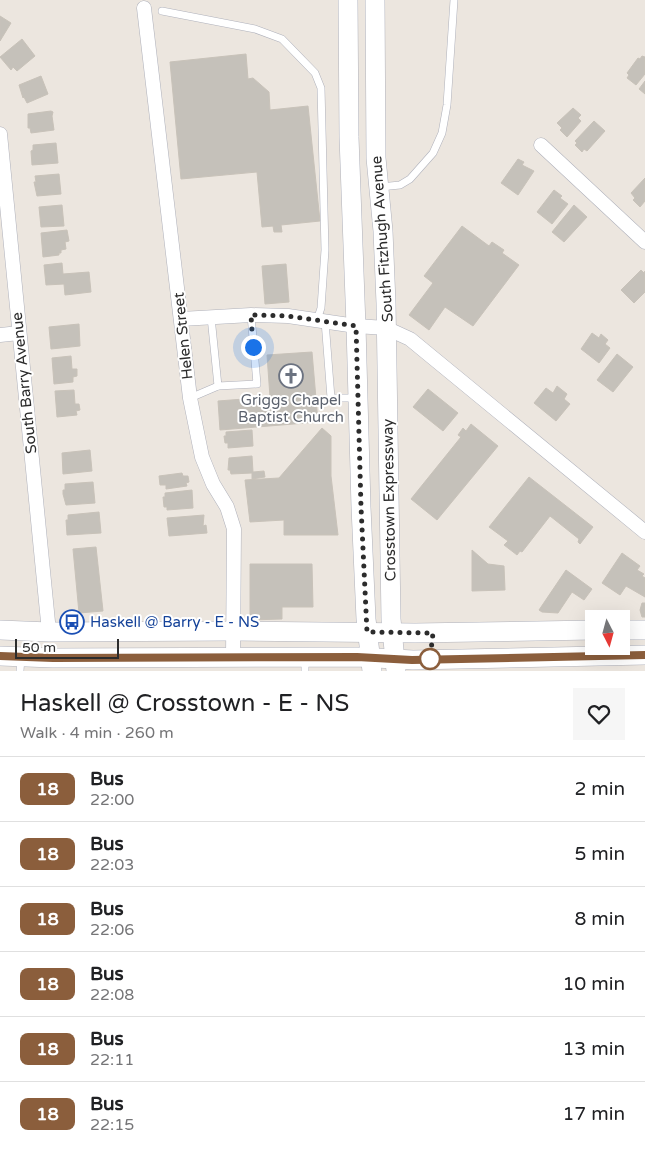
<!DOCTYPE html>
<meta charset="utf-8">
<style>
body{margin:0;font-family:"Varela Round",sans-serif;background:#f6f6f6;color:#202124;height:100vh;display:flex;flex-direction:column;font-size:19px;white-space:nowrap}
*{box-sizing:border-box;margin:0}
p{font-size:16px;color:#757577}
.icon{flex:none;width:28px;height:28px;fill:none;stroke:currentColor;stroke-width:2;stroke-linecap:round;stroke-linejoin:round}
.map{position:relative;height:671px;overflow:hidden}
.drawer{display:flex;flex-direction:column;background:#fff;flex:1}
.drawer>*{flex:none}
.badge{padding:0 10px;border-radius:8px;font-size:18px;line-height:32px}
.needle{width:32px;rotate:174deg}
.buttons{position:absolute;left:585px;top:610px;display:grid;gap:10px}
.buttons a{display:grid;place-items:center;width:45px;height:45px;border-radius:0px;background:#fff;box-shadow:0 5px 20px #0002;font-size:25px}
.scale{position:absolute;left:15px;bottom:12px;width:104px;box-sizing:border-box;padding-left:5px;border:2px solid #2c2c2c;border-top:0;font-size:14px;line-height:18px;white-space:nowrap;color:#2c2c2c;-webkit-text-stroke:4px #fff;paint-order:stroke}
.you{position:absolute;width:25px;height:25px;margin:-12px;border:4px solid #fff;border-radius:50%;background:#1a73e8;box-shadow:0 0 0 8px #1a73e833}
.map>.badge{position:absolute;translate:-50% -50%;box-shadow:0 0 0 2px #fff}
.round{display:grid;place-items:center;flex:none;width:52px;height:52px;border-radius:0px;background:#f6f6f6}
.headline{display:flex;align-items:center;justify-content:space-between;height:85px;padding:0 20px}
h1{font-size:24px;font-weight:600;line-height:38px}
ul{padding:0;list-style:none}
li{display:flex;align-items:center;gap:15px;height:65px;padding:0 20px;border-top:1px solid #e0e0e0}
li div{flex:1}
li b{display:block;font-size:19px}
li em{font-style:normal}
li .badge{min-width:55px;font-weight:700;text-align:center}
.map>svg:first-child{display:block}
</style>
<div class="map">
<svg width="645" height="671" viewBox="0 0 645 671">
<rect width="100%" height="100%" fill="#ece6df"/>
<g fill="#c5c1ba" stroke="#c8c2b9">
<polygon points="0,16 11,23 0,41"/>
<polygon points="22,39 35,56 17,71 13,67 11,70 0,57"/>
<polygon points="246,54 248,79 253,78 269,92 270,110 308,106 320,221 281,225 282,232 274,232 273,226 262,227 257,172 181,179 170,62"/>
<polygon points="642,56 645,57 645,74 636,85 627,78 629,75 627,73 638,58 640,59"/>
<polygon points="41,76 48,94 27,103 24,97 23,98 19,85"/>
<polygon points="645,81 645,94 639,89"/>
<polygon points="573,108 581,115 578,118 581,121 567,137 560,130 562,128 557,123"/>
<polygon points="51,111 53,112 52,116 54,130 31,133 30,128 28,128 28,114"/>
<polygon points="594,121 605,131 587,151 584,149 582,152 575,145 577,143 575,141"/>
<polygon points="56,143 58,163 32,165 31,151 33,150 33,145"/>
<polygon points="518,159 524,162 522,165 534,171 518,195 501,183"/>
<polygon points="59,174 61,194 37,196 34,182 36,182 35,176"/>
<polygon points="645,178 645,201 640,207 633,200 635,198 631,193"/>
<polygon points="554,190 562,196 560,198 568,204 552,224 537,212"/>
<polygon points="62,205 64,226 41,227 39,207"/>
<polygon points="574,205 587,217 564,242 552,232"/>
<polygon points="462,226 489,246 492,242 504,250 502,253 519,265 473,326 445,307 429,330 409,315 433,283 424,276"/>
<polygon points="67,230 69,241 65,242 66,249 61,250 61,253 59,253 59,255 43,257 41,233"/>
<polygon points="62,263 63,274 89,272 91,292 65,295 64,284 46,285 44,265"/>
<polygon points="286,264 289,302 265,304 262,266"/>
<polygon points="641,270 644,273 645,271 645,292 634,303 621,290"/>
<polygon points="79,324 80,346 51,349 49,327"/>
<polygon points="592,333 599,338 601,334 608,340 605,344 610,348 599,363 581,349"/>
<polygon points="312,352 318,422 220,430 218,401 270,397 267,355"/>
<polygon points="617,354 633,367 613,392 597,380"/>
<polygon points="71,356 72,369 77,369 77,376 73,377 73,382 54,384 52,358"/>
<polygon points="557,386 567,394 564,399 570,404 556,421 534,403 546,388 553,393"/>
<polygon points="428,389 458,413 443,431 413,407"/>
<polygon points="74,390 75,404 79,404 80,410 76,411 77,415 57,417 55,391"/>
<polygon points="471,424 498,446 437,520 411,499 461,437 458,435 463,428 466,431"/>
<polygon points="322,428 331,436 331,476 338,535 284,535 284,520 250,522 245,480 279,478"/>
<polygon points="252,430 253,446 228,448 228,443 225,443 224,436 226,436 226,432"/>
<polygon points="90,450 92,471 63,474 62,453"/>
<polygon points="252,456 253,472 264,471 265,477 252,479 252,473 231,474 230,470 228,470 229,458"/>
<polygon points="182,473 183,476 188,476 189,482 186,483 187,486 166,489 166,485 160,485 159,476"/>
<polygon points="529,477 593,527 580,544 578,542 579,539 550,516 522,552 520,551 517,555 504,545 508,541 489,527"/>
<polygon points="93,482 95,503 66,505 63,494 63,490 65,490 65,484"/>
<polygon points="192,490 193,508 167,510 167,507 164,507 163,497 165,497 165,493"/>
<polygon points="99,512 101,533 67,535 66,520 68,520 68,515"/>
<polygon points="204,515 203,526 206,525 207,533 169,536 167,518"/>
<polygon points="96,547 103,611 79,613 73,549"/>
<polygon points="472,550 488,564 504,566 505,590 472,591"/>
<polygon points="622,553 640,566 637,570 644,574 642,576 645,578 645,597 626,586 620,595 602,583"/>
<polygon points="250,564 312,564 313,607 282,607 282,619 250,620"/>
<polygon points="566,570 592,589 584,600 572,592 558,613 542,612 539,610"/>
<polygon points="642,603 645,603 645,617 642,617 640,610"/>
</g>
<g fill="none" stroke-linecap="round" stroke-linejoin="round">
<g stroke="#afb1bb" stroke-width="8">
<g id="lane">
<polyline points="162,11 255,29 282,39 315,73 321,88 325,250 321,308 317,320"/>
<polyline points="380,187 400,185 410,179 433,153 442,133 447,105 454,0"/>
<polyline points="211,317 218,386 257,384 251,315"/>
<polyline points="325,321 331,398 358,398"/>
<polyline points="190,398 218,386"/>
<polyline points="305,658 305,671"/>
<polyline points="20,671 21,657"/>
</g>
</g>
<g stroke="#afb1bb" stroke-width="15">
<g id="street">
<polyline points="144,8 190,398 202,457 213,484 227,507 234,529 233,658"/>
<polyline points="0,134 49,632"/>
<polyline points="541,145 645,242"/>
<polyline points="181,319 251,315 288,316 356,326 386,328 410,339 645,532"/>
<polyline points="0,335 19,333"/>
</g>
</g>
<g stroke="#afb1bb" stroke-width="20">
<g id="secondary">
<polyline points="348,0 349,137 356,326 361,507 366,619 372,671"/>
<polyline points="375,0 376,158 383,231 386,303 391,619 396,671"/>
<polyline points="0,630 49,632 233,631 415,633 594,630"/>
<polyline points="621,630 645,630"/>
<polyline points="0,656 53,658 357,657 413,660 645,655"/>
</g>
</g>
<use href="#lane" stroke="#fff" stroke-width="7"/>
<use href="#street" stroke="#fff" stroke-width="14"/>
<use href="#secondary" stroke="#fff" stroke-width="19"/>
</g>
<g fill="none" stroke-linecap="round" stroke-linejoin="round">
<g stroke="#fff" stroke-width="11">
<polyline id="line" points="0,656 53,658 357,657 412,660 645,655"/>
</g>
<use href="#line" stroke="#8b5e3c" stroke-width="8"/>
<polyline stroke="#2c2c2c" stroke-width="5" stroke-dasharray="0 9" points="253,347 251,315 288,316 356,326 361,507 367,632 433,633 430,659"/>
</g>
<defs>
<g id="church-ring" transform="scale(1.25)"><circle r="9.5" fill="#fff" stroke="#6b7280" stroke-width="1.5"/><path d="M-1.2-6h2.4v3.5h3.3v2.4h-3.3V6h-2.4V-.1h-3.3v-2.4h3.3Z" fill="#6b7280"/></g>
<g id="bus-ring" transform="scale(1.25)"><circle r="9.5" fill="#fff" stroke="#1a4fb4" stroke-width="1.5"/><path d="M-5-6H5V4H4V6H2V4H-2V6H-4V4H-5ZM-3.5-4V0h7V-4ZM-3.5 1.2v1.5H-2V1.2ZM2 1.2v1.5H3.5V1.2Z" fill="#1a4fb4"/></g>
</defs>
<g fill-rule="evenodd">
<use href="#church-ring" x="291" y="376"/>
<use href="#bus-ring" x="72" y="622"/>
</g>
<circle fill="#fff" stroke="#8b5e3c" stroke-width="2.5" cx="430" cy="659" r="10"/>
<g text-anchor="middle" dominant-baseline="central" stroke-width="4" stroke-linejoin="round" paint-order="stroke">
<g font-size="15" fill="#2c2c2c" stroke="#fff">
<text transform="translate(382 239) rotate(-94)">South Fitzhugh Avenue</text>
<text transform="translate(183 336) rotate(-96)">Helen Street</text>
<text transform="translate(24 383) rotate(-96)">South Barry Avenue</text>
<text transform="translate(389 500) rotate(-91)">Crosstown Expressway</text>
</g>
<g font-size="15" fill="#5b616d" stroke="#fff">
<text x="291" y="400">Griggs Chapel<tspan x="291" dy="17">Baptist Church</tspan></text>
</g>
<g font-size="15" fill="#164399" stroke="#fff" text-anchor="start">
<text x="90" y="622">Haskell @ Barry - E - NS</text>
</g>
</g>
</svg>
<div class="buttons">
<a><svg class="needle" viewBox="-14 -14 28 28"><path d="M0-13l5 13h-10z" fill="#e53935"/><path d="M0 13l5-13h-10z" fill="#757577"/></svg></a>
</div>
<div class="scale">50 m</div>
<div class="you" style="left:253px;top:347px"></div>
</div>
<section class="drawer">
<div class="headline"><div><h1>Haskell @ Crosstown - E - NS</h1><p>Walk · 4 min · 260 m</p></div><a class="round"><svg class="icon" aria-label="heart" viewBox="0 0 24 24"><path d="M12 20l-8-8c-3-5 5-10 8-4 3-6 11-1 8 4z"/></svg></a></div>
<ul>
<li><span class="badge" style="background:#8b5e3c;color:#fff">18</span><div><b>Bus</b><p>22:00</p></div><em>2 min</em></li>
<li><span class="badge" style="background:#8b5e3c;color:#fff">18</span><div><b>Bus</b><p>22:03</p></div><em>5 min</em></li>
<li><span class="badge" style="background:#8b5e3c;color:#fff">18</span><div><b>Bus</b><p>22:06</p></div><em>8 min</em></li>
<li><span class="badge" style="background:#8b5e3c;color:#fff">18</span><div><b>Bus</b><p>22:08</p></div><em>10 min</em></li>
<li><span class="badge" style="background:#8b5e3c;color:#fff">18</span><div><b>Bus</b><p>22:11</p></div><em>13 min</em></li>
<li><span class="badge" style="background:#8b5e3c;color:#fff">18</span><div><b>Bus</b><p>22:15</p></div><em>17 min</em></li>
</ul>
</section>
